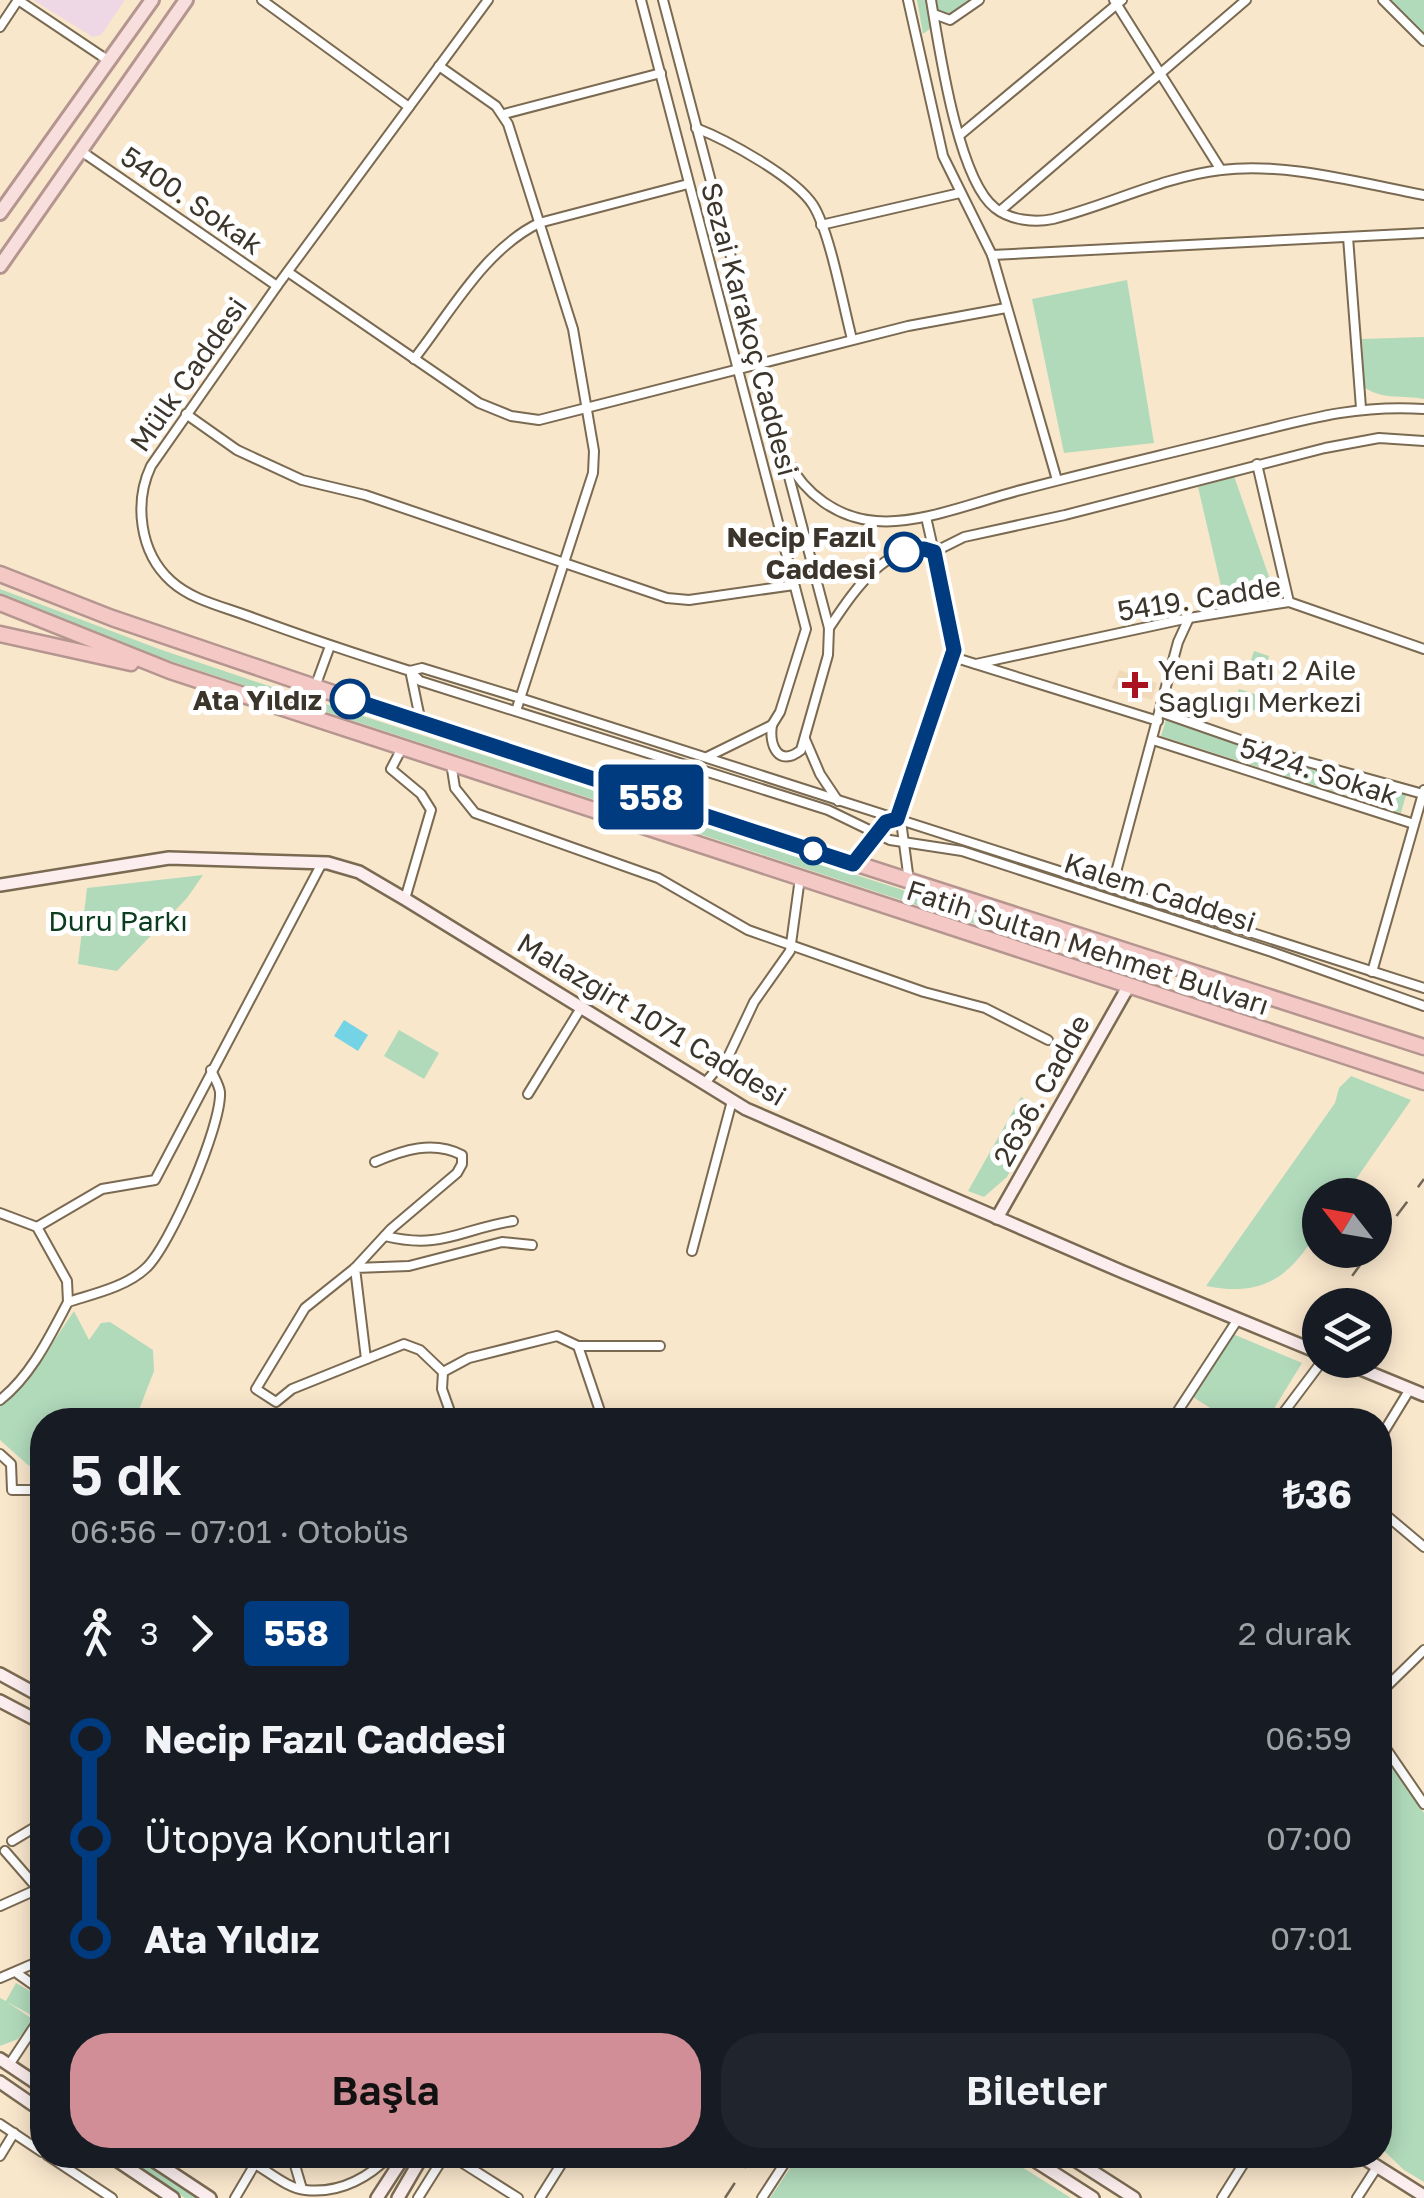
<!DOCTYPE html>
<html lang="tr">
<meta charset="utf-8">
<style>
body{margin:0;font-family:"Golos Text",sans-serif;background:#20242c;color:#f1f3f6;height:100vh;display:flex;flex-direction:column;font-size:38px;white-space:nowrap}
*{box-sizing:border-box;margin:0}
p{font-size:32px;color:#9ea1a6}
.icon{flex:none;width:55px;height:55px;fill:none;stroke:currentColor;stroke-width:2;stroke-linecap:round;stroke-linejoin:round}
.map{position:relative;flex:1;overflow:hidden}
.panel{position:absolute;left:30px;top:1408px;width:1362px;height:760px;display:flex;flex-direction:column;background:#171b24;border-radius:40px;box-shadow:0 5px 25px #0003}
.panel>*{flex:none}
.badge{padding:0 20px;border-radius:8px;font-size:35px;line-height:65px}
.needle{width:65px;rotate:301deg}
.controls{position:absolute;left:1302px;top:1178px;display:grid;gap:20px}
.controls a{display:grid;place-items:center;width:90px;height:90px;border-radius:50%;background:#171b24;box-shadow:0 5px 25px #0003;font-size:50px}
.map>.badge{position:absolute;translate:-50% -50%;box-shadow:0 0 0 5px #fff}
.legs{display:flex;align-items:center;gap:15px;height:110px;padding:0 40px;font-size:32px}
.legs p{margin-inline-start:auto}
.overview{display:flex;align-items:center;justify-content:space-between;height:170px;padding:0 40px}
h1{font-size:55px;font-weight:600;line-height:75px}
.cta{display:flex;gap:20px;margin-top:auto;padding:20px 40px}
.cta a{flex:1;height:115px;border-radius:40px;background:#d18e96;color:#111;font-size:40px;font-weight:600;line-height:115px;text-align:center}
.cta a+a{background:#20242c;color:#f1f3f6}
ul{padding:0 40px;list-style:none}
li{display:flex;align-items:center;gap:35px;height:100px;font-size:38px}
li i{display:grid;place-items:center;width:15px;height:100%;margin:0 12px;background:currentColor}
li i::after{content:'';width:25px;height:25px;margin:-12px;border:8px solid;border-radius:50%;background:#171b24}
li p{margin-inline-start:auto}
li:first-child i{background:linear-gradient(#0000 50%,currentColor 0)}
li:last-child i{background:linear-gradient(currentColor 50%,#0000 0)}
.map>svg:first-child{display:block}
</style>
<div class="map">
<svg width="1424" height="2198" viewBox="0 0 1424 2198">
<rect width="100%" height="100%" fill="#f9e7cc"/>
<polygon fill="#f1dab9" points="1119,670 1157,683 1152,700 1112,688"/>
<polygon fill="#eed8e6" points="33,0 125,0 101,35 93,37"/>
<g fill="#b1dabb">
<polygon points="917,0 969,0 923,34"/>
<polygon points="1382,0 1424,0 1424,42"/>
<polygon points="1127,280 1154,443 1064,453 1032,299"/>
<path d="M 1424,337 L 1424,399 C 1403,395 1381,400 1364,387 L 1362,339 Z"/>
<polygon points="1234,476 1273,588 1224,599 1198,487"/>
<polygon points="0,589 159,649 263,684 996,920 993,930 155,656 0,597"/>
<polygon points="1254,651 1269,656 1260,684 1245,679"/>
<polygon points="1239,689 1261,696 1256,709 1251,712 1237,708 1238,703 1234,702"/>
<polygon points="1166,720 1406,795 1401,813 1161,736"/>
<polygon points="203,875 187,898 117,971 78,964 87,888"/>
<polygon points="399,1030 439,1053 424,1079 384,1056"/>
<path d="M 1351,1076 L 1411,1100 L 1345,1195 L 1320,1195 C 1320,1205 1322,1217 1320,1227 C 1319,1233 1312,1240 1308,1246 C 1281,1285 1252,1295 1206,1286 L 1335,1103 L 1339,1088 Z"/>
<polygon points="1021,1097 1043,1110 1007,1177 984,1197 968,1191"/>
<polygon points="74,1311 89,1340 101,1323 110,1322 153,1350 154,1371 135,1420 42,1420 42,1472 28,1465 0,1440 0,1406 27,1381"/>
<polygon points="1233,1334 1302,1363 1267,1420 1229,1420 1190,1395"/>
<polygon points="1380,1749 1424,1813 1424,2182 1404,2170 1380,2147"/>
<polygon points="16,1983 42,1998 35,2017 7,2002 34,2020 18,2039 0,2046 0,1998 6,2001"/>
<polygon points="122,2155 134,2155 200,2198 185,2198"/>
<polygon points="799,2155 1003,2155 1071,2198 770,2198"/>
</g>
<polygon fill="#74d3e4" points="344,1020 368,1035 358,1051 334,1036"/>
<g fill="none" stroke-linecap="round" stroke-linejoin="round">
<g stroke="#7a6a52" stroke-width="12">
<g id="street">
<polyline points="18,0 109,61"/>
<polyline points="262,0 409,107"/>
<path d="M 488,0 L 277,286 L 151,466 C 134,502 139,552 171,581 C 192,600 221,606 248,616 C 302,636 356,654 410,671 L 422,668 L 520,698 L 1424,988"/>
<polyline points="641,0 806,629 780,712 772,725 707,757"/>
<path d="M 663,0 L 829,628 L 828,655 L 801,750 C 778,768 769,745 772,725"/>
<polyline points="908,0 943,156 992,255 1057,480"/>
<path d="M 931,0 C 939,47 958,180 995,208 C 1010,220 1034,223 1053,219 C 1109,205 1162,177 1221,170 C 1288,162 1359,183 1424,195"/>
<polyline points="1114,0 1221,170"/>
<polyline points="1383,0 1424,41"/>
<polyline points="934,14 950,20 979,0"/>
<polyline points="0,27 18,0"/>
<polyline points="439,66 496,106 508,124 573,329 594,451 593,473 516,711"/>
<polyline points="504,114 661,73"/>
<path d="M 696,128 C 727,140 795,177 813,205 C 830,232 843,305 852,339"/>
<polyline points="960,135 1122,0"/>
<polyline points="81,151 277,286"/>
<polyline points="1000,211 1246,0"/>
<polyline points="821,225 960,193"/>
<polyline points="1348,237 1361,408"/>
<polyline points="992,255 1424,233"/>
<polyline points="288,272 479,403 511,416 539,420 908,326 1006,308"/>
<path d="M 414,359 C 451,312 484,250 539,223 L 688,184"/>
<polyline points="186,414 237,450 302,480 365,495 667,598 689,600 794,585"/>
<path d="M 787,460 C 805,494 837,518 876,521 C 919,525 975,502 1017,491 C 1085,473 1154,457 1223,440 C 1295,423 1348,404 1424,409"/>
<polyline points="1257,464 1289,602"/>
<path d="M 829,628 C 852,594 886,539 934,552 L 964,537 L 1065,515 L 1325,448 L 1379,438 L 1424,441"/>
<polyline points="953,657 1158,721"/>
<polyline points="976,664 1189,618 1289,602 1424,649"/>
<polyline points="410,671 420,681 828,810 890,840 962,851 1272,952 1424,1006"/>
<polyline points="411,675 421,723"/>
<polyline points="315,687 330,646"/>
<polyline points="1160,712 1286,756 1423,794"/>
<polyline points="805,739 820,774 838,801"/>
<polyline points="1153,740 1414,824"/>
<polyline points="402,748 391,769 421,794 431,810 405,899"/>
<polyline points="451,763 455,788 475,813 658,878 748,930 924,992 985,1008 1048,1040"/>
<polyline points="901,821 909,881"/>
<polyline points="853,863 886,822 897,819 953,657 953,636 926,517"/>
<polyline points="1112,887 1178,642 1189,618"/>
<polyline points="1372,972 1424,790"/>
<polyline points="704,1084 729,1055 754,1002 790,951 800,878"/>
<polyline points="528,1094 581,1008"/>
<path d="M 375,1162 C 403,1150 433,1140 462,1155 L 462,1164 L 457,1173 L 391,1229 L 355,1268 L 305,1308 L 256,1389 L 276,1402 L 292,1389 L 404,1344 L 420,1350 L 443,1372"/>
<polyline points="0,1213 37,1227 67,1281 68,1302"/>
<polyline points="37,1227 102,1189 155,1180 322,863"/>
<path d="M 385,1236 C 442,1250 461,1229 513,1221"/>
<polyline points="692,1251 732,1101"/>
<path d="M 68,1302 C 93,1294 126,1287 146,1268 C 170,1246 222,1125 220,1092 C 219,1085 214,1077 211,1070"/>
<polyline points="578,1346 603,1420"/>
<polyline points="366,1359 355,1268 409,1266 502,1242 532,1245"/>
<path d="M 0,1400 C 31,1376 50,1336 68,1302"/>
<polyline points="453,1420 442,1389 443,1372 469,1358 557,1336 578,1346 660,1346"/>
<polyline points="1172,1420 1238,1319"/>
<polyline points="1278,1420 1323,1360"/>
<polyline points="1380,1438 1410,1389"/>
<polyline points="0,1454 11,1464 12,1490 42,1490"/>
<polyline points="1380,1510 1424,1547"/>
<polyline points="31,1691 42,1672"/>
<polyline points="1380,1693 1424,1650"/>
<polyline points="1380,1740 1424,1804"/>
<polyline points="12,1841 42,1823"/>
<polyline points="5,1851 38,1889"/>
<polyline points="0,1906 38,1889 42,1892"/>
<polyline points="18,1974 42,1991"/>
<polyline points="0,1978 42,1960"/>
<polyline points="9,2065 42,2015"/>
<polyline points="0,2124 42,2152"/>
<polyline points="47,2155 112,2198"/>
<polyline points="292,2155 302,2189"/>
<polyline points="450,2155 518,2198"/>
<polyline points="0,2156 14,2133"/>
<polyline points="1117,2159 1119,2155"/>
<path d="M 255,2164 C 269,2172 289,2189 305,2190 C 340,2194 368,2178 391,2155"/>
<polyline points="235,2198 255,2164 272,2155"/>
<polyline points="418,2198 445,2155"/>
<polyline points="540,2198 567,2155"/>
<polyline points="762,2198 790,2155"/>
<polyline points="1222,2198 1249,2155"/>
<polyline points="1357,2198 1377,2167"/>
</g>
</g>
<g stroke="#7a6a52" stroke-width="16">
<g id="secondary">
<polyline points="0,885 169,858 328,863 359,872 405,899 746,1109 1123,1272 1320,1353"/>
<polyline points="997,1218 1128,987"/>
<polyline points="1339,1360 1424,1395"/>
<polyline points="0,1674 42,1697"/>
<polyline points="0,1701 42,1723"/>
<polyline points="0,2059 42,2087"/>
<polyline points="0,2082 42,2111"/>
<polyline points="109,2155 173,2198"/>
<polyline points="145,2155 210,2198"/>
<polyline points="1026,2155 1093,2198"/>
<polyline points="1067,2155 1134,2198"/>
<polyline points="1359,2155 1424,2196"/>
<polyline points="377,2198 405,2155"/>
<polyline points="398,2198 423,2155"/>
</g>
</g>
<g stroke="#b4958f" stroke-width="18">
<g id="primary">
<polyline points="0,213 152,0"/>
<polyline points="0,266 186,0"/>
</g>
</g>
<g stroke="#b4958f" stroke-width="19">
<g id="highway">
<polyline points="0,574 112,618 421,723 1424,1047"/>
<polyline points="0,603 170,671 1424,1082"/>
<polyline points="0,634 131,663"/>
</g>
</g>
<use href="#street" stroke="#fff" stroke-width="8"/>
<use href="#secondary" stroke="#fceeee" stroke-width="11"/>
<use href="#primary" stroke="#f8dedc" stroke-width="12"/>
<use href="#highway" stroke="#f4c8c5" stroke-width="14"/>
<g stroke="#716758" stroke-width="2.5" stroke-dasharray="18 18" stroke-linecap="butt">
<polyline points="1375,1245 1424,1179"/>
<polyline points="1331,1305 1371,1250"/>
<polyline points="725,2198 753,2155"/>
</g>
</g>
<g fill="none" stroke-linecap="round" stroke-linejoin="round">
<g stroke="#fff" stroke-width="22">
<polyline id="line-1" points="350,699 853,864 886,822 897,819 954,650 934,552 924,549 904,552"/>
</g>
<use href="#line-1" stroke="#003b80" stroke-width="15"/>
</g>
<g fill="#fff" stroke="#003b80" stroke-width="5">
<circle cx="904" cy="552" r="18"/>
<circle cx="350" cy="699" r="18"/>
<circle cx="813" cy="851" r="12"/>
</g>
<path fill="#a91320" stroke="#fff" stroke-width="4" d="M1130 670h10v10h10v10h-10v10h-10v-10h-10v-10h10z"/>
<g text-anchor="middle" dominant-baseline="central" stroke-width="10" stroke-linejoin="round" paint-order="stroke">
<g font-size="28" fill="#3c352b" stroke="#fff">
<text transform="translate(192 200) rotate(35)">5400. Sokak</text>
<text transform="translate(750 329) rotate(75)">Sezai Karakoç Caddesi</text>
<text transform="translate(188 374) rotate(-55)">Mülk Caddesi</text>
<text transform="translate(1199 598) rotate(-9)">5419. Cadde</text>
<text transform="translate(1319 771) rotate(18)">5424. Sokak</text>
<text transform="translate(1160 892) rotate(18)">Kalem Caddesi</text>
<text transform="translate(1088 947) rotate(18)">Fatih Sultan Mehmet Bulvarı</text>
<text transform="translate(652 1019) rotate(31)">Malazgirt 1071 Caddesi</text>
<text transform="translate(1041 1090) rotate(-61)">2636. Cadde</text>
</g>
<g font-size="28" font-weight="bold" fill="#3c352b" stroke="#fff" text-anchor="end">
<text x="876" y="536">Necip Fazıl<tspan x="876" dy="32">Caddesi</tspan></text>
<text x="322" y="699">Ata Yıldız</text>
</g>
<g font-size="28" fill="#3c352b" stroke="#fff" text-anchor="start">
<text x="1158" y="669">Yeni Batı 2 Aile<tspan x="1158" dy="32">Sağlığı Merkezi</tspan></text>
</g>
<g font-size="28" fill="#0a3c1e" stroke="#fff">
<text x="118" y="920">Duru Parkı</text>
</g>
</g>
</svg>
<div class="controls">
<a><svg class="needle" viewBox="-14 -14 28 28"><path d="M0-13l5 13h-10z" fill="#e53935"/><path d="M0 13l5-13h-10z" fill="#9ea1a6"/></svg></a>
<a><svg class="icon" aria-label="layers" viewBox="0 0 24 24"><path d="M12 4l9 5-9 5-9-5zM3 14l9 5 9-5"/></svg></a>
</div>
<b class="badge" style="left:651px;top:797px;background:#003b80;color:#fff">558</b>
<section class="panel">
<div class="overview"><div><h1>5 dk</h1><p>06:56 – 07:01 · Otobüs</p></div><b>₺36</b></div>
<div class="legs"><svg class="icon" aria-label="walk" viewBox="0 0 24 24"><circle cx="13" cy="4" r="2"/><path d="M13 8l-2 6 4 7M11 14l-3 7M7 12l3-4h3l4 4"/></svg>3<svg class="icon" aria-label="forward" viewBox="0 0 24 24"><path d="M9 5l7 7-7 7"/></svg><b class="badge" style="background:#003b80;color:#fff">558</b><p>2 durak</p></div>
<ul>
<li><i style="color:#003b80"></i><b>Necip Fazıl Caddesi</b><p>06:59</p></li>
<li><i style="color:#003b80"></i><span>Ütopya Konutları</span><p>07:00</p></li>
<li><i style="color:#003b80"></i><b>Ata Yıldız</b><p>07:01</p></li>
</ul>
<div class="cta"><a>Başla</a><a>Biletler</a></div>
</section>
</div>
